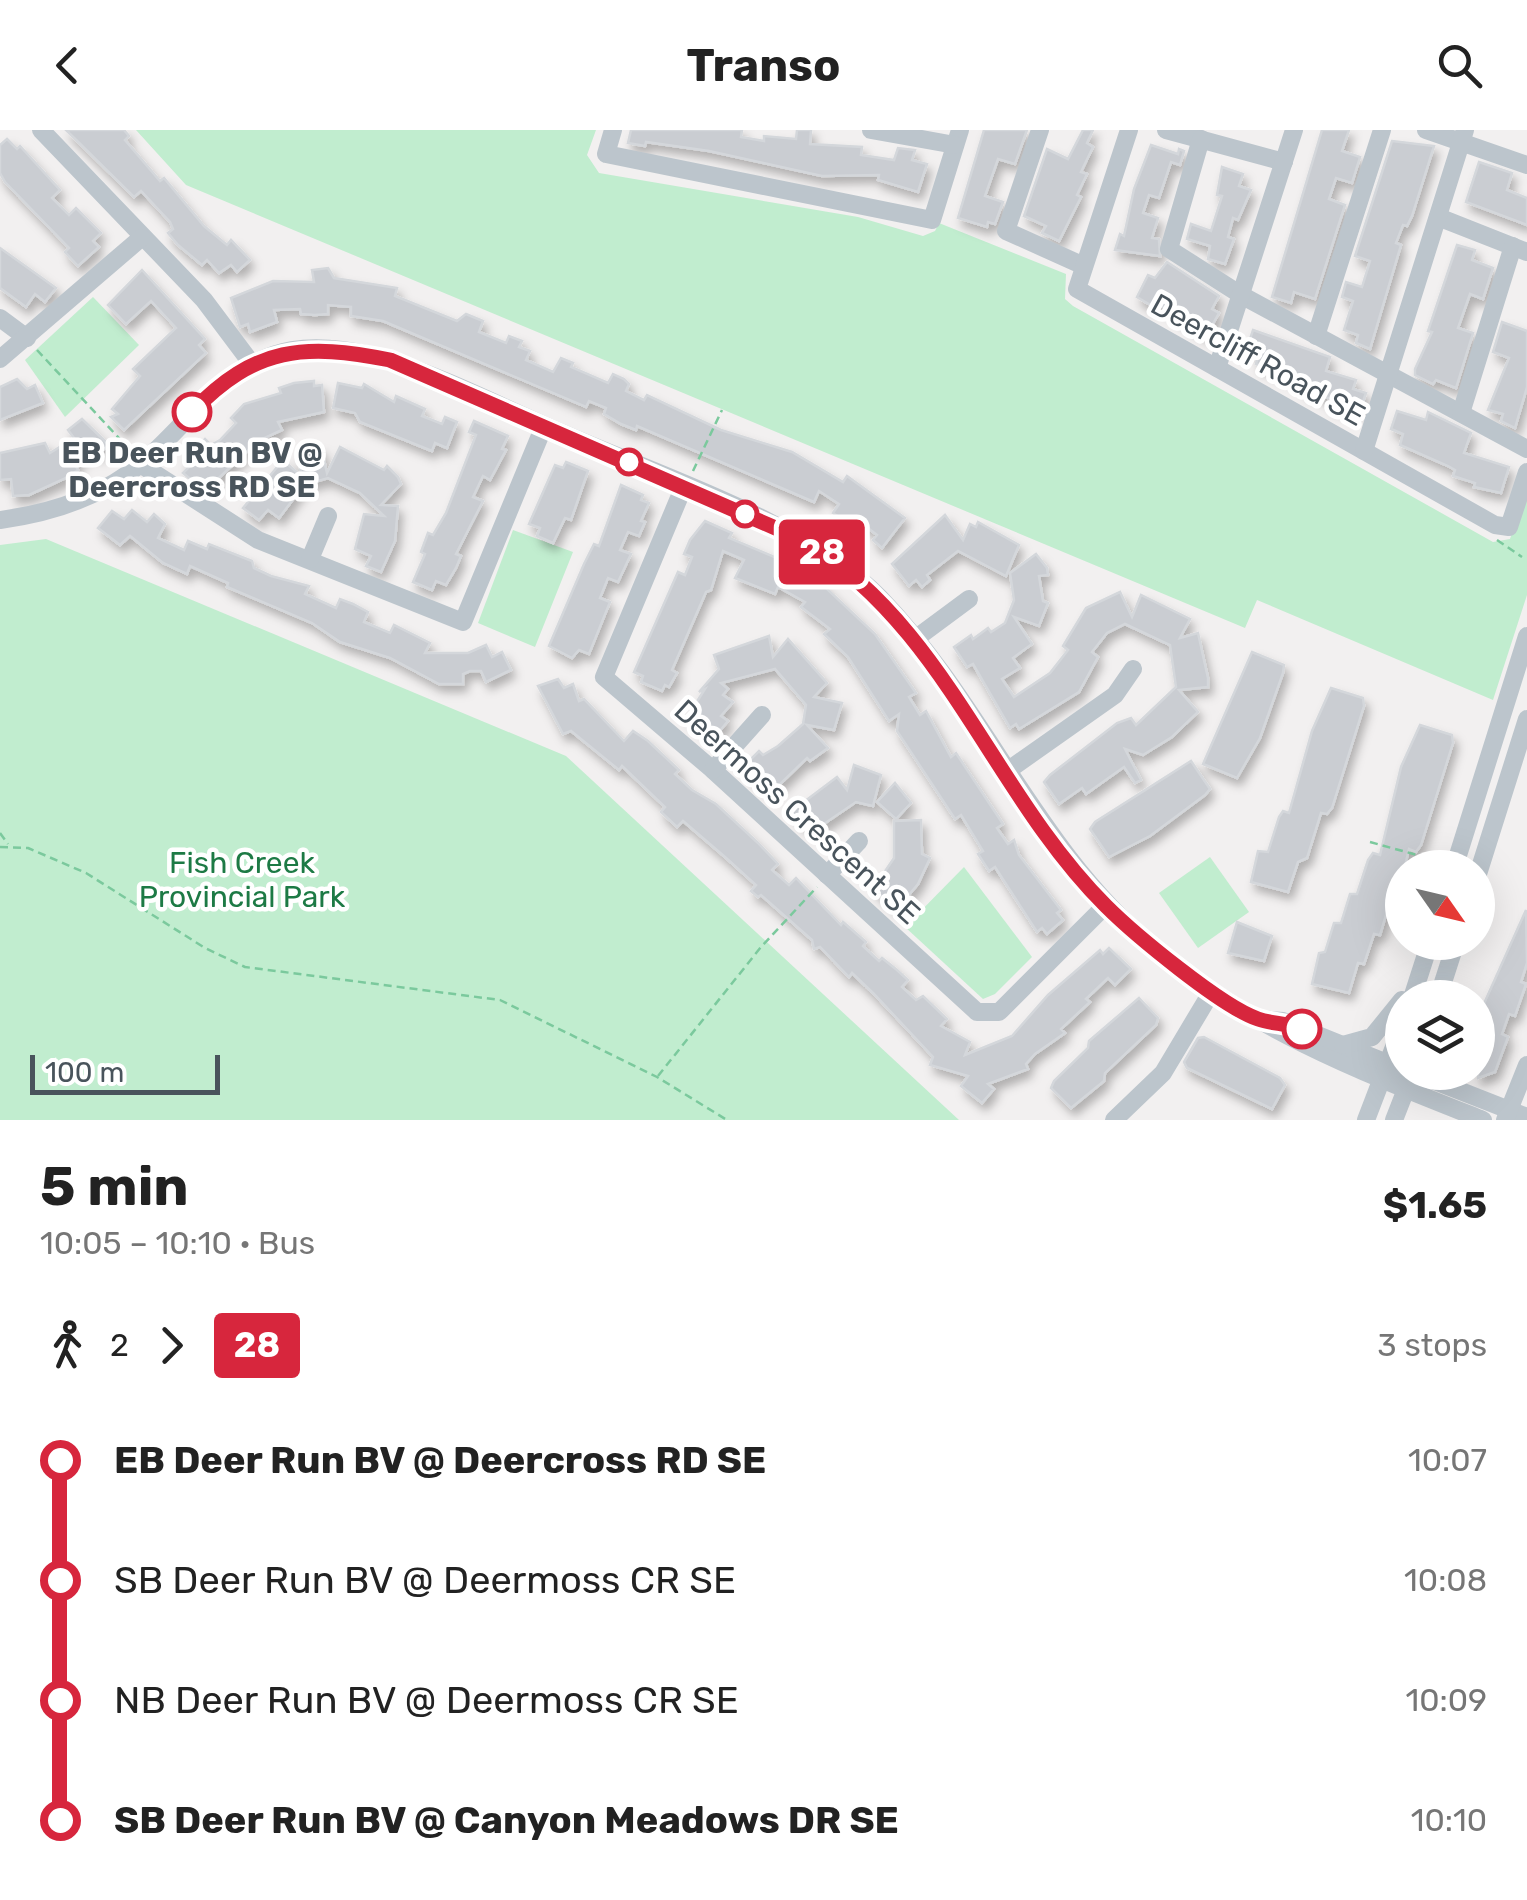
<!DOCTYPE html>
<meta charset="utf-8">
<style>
body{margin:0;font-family:Rubik,sans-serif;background:#f6f6f6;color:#222;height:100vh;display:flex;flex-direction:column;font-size:38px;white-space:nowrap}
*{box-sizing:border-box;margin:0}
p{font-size:32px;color:#767676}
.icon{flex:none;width:55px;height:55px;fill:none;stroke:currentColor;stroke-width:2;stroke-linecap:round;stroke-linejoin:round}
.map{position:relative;height:990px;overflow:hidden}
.panel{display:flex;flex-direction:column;background:#fff;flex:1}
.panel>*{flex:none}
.badge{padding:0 20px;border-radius:8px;font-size:35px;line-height:65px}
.needle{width:65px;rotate:124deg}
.fabs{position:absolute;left:1385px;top:720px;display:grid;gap:20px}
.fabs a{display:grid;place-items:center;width:110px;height:110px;border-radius:50%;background:#fff;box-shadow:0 10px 40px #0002;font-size:50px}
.scale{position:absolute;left:30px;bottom:25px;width:190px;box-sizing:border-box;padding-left:10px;border:5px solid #49545c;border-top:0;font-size:28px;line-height:35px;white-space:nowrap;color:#49545c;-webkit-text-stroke:8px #fff;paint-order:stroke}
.map>.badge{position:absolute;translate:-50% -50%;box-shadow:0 0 0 5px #fff}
.legs{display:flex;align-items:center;gap:15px;height:110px;padding:0 40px;font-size:32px}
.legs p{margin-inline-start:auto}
.headline{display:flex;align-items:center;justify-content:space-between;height:170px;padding:0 40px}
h1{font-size:55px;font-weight:700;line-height:75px}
ul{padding:0 40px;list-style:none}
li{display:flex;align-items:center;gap:35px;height:120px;font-size:38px}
li i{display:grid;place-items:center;width:15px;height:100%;margin:0 12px;background:currentColor}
li i::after{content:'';width:25px;height:25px;margin:-12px;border:8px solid;border-radius:50%;background:#fff}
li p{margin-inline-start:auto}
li:first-child i{background:linear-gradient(#0000 50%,currentColor 0)}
li:last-child i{background:linear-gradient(currentColor 50%,#0000 0)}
header{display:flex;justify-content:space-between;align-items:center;height:130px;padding:0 40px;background:#fff;font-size:45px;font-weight:700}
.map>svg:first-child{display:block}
</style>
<header><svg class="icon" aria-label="back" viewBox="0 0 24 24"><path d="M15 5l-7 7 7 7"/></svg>Transo<svg class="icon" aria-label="search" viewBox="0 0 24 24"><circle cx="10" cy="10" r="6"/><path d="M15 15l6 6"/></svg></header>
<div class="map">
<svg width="1527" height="990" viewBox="0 0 1527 990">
<defs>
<filter id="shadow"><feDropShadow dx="4" dy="7" stdDeviation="5" flood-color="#0004"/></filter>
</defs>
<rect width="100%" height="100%" fill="#f2f0f0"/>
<g fill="#c1edcf">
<polygon points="136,0 596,0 587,25 599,43 858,87 923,106 935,101 939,93 1066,144 1065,169 1073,176 1493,412 1510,409 1527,360 1527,465 1493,570 1257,470 1245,498 186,55"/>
<polygon points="93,167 139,215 65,287 25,230"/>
<polygon points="513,400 573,422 535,517 478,493"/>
<polygon points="46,409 566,626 959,990 0,990 0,415"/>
<polygon points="1210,727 1249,782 1198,818 1159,763"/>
<polygon points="964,737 1032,827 995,864 983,869 905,797"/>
</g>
<g fill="#cacdd2" stroke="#d4d7db" stroke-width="2.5" filter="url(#shadow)">
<polygon points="66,0 124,0 129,6 125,10 160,51 164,48 204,96 227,115 231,110 250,130 237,142 231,135 219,143 207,130 202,135 178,115 168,103 173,99 170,92 141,61 134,67"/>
<polygon points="631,0 742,0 741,7 764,11 764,6 796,9 797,0 811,0 810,14 862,17 861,25 894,30 898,18 915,20 912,30 927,34 918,62 878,50 879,45 822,46 709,21 646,12 645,16 628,13"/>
<polygon points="984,0 1027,0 1015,34 998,29 985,66 1003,72 995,94 988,92 987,97 958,88"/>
<polygon points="1083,0 1093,0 1087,13 1093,17 1081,42 1087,44 1077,65 1081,67 1059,111 1042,103 1046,96 1024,86 1047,19 1068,29"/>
<polygon points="1322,0 1349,0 1342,21 1360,27 1352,53 1336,48 1329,69 1345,75 1315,169 1294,162 1291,173 1272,167"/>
<polygon points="7,9 17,19 20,16 60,60 52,68 69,85 76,78 101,103 93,111 99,117 78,136 65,122 69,118 5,52 0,43 0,15"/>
<polygon points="1392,11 1434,16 1412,86 1407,96 1403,95 1396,113 1401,115 1370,219 1356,213 1358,205 1344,200 1353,171 1342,167 1346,152 1362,157 1370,131 1355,126"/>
<polygon points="1151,15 1178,24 1179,19 1184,21 1180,35 1171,32 1159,68 1149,65 1143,83 1158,88 1152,108 1159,109 1160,126 1115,120 1120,104 1124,106 1134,59"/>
<polygon points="1479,32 1512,43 1507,60 1527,68 1527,95 1466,72"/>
<polygon points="1222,37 1243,44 1239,56 1251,60 1238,90 1233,88 1228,107 1234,109 1225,134 1208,129 1210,116 1187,109 1191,94 1211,101 1222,66 1217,65"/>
<polygon points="1457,115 1475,120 1472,130 1493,138 1483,169 1470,164 1458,198 1473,203 1456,258 1436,250 1433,254 1415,245 1415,239 1432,202 1428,201"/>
<polygon points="0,118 56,158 45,172 35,164 26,177 0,158"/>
<polygon points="1167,132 1219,166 1212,179 1219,183 1206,206 1155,171 1152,176 1137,167 1148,145 1155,148"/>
<polygon points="328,138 334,148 397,158 395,166 457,191 466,184 483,191 479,202 506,213 509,206 522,211 519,217 530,221 526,230 553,242 561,228 573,233 571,237 608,253 613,244 624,249 629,254 626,261 644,270 647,265 721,300 792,322 843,352 847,346 905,388 882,418 873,410 877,405 859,391 855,398 833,383 839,374 819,361 814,372 637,296 636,300 621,294 604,284 606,278 589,271 586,277 383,191 351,186 351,177 328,175 328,184 315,185 301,184 300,179 274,180 277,192 250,202 248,194 240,197 231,168 273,151 314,152 312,140"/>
<polygon points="142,140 205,209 199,215 206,223 124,300 111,287 118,284 112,279 140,246 133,239 176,198 151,171 126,194 108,175"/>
<polygon points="1502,192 1527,201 1527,257 1515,298 1501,291 1503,284 1488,280 1509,228 1493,222"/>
<polygon points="1253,200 1330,227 1326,241 1356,250 1353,259 1366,263 1360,280 1329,275 1331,269 1303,260 1305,253 1256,234 1259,223 1247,218"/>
<polygon points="17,249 27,259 35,255 43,273 0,290 0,257"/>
<polygon points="314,251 314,256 322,255 324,282 278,292 282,300 258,311 205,361 183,343 190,336 184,329 205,309 211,315 220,310 236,293 231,288 244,274 281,263 279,258 294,253"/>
<polygon points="338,253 362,258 364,254 394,272 396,266 425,279 422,286 442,294 445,287 457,292 447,318 435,313 432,321 360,292 355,283 333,278"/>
<polygon points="1397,281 1426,290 1428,282 1471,303 1464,323 1509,337 1501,363 1474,357 1475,353 1453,346 1455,340 1448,336 1400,315 1403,304 1391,299"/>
<polygon points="82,289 109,315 98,324 94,319 83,326 74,333 78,340 66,348 29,365 13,366 11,349 0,350 0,323 45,313 50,323 74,308 68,300"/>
<polygon points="474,291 508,306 502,319 506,320 490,350 483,346 473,367 483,371 456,424 461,426 456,438 446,455 436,451 432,460 413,452 425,424 421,422 428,403 433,405 446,383 476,305 469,302"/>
<polygon points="321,317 327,343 340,317 384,340 387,336 398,347 401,354 381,375 398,376 395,411 381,442 366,436 371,426 355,419 364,384 384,386 360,363 328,348 304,355 279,388 268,380 259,390 243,378 283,330 302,347 297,323"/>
<polygon points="566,332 588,341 571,390 565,388 553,413 537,406 540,398 529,394 555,335 563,338"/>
<polygon points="621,355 643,365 641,370 649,373 641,391 645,392 639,406 628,402 620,420 631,424 618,452 608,448 600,468 610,472 589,524 579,520 572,528 549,516 584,434 594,414 599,416"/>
<polygon points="132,380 147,392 154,384 165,394 158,408 184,420 188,411 207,419 209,414 252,431 254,438 271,446 309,456 305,464 336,478 340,469 353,474 368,482 364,492 390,503 394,495 430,513 425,523 468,523 486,515 492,527 502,522 511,540 486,552 481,541 470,541 463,544 463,554 439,554 390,528 340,512 312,493 227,457 228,453 190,436 187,444 163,433 130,406 120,415 98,398 112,381 124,389"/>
<polygon points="945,385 963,410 970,394 976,397 978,392 1019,415 1006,446 958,421 927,445 930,450 922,457 916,450 909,456 892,434"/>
<polygon points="705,391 732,403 729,408 808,441 875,504 916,563 909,567 920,585 926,581 951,627 956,623 1003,694 997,698 1008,714 1014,710 1019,725 1061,780 1057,783 1063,790 1047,804 1042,798 1037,802 995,737 989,741 978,724 983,721 961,685 955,689 897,601 899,584 889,591 848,527 824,504 830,499 801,477 805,472 778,457 775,464 735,448 744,430 723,421 711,460 706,462 672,540 677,543 669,557 665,555 662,561 641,552 643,546 634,542 678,442 685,445 692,427 684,424 690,410"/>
<polygon points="1036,424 1047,438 1048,445 1039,446 1043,471 1048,473 1039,496 1014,487 1032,514 1013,528 1020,538 1002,549 1014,567 1050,543 1068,520 1063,516 1086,478 1120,462 1132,487 1141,465 1190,489 1180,508 1198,503 1208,548 1208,557 1179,560 1198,582 1172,607 1143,625 1125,619 1141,650 1135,653 1124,637 1086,664 1082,658 1059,674 1044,652 1050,645 1117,593 1131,588 1136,595 1176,557 1170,515 1125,494 1107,503 1092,522 1098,527 1079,562 1019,599 1016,594 1010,598 973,534 967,537 954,517 971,505 973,509 988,498 991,502 1005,493 1014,470 1010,443"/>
<polygon points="769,506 773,527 788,509 827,553 814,567 842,573 834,600 807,595 828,618 810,631 807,628 774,660 768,654 764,658 748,643 754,636 749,631 759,621 763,625 778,616 803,594 806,575 775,539 721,553 728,559 723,565 733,572 721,586 728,591 718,603 687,587 705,559 699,562 719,539 714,525"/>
<polygon points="1252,522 1284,535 1283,543 1260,608 1237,648 1203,634"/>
<polygon points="558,549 564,558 573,554 579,571 584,569 624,611 633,601 648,611 679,640 675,644 692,660 716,674 758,713 778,734 772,740 789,755 796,748 841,795 843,792 866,812 863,816 879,831 882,828 897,840 908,850 902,857 916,870 923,866 947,889 941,896 970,912 965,925 1012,906 1048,865 1100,820 1103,824 1109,818 1131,839 1115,855 1108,848 1086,869 1090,872 1061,899 1065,903 1035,924 1026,934 1028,939 988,954 994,959 982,973 961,956 968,946 930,935 933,927 874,864 852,843 849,847 820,817 814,819 812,810 761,765 758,767 751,761 756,755 725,727 683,691 677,697 661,682 665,677 622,636 619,640 571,601 563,604 538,556"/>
<polygon points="1331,558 1363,568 1364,576 1332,678 1327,684 1321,683 1307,728 1298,732 1288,762 1251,752 1258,721 1268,722 1279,687 1283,681 1289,683 1312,601"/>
<polygon points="1420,595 1452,605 1453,613 1421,715 1416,722 1409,719 1397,770 1389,775 1380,805 1374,804 1364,834 1358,833 1349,863 1312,854 1319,823 1325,822 1334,793 1341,793 1350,764 1357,764 1368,730 1373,723 1380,725 1401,637"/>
<polygon points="1191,631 1210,659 1205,665 1150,706 1109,727 1090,699 1095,692"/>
<polygon points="854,635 881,645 873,676 856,672 818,698 810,690 804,696 792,683 796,678 837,647 847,660"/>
<polygon points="895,653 911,673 896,689 877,672"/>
<polygon points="921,690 922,724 930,728 918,754 897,779 873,759 894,728 894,691"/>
<polygon points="1526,780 1527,833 1521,852 1526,854 1515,886 1509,884 1502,904 1508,907 1495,942 1478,948 1478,887"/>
<polygon points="1237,792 1272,806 1264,831 1228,823"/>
<polygon points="1139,868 1158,888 1156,895 1105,943 1104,951 1071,978 1051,958 1054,951 1088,918 1089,911"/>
<polygon points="1204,907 1280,948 1285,955 1272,979 1187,938 1184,932 1198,908"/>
</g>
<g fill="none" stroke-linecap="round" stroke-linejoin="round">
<g stroke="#7bc99d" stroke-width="2.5" stroke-dasharray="8 5" stroke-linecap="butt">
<polyline points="37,220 130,320"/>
<polyline points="693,341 722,280"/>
<polyline points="1497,410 1522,427"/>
<polyline points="0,703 8,714"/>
<polyline points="1370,712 1435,730"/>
<polyline points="0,717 28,718 86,743 205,818 245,837 500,870 657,947 727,990"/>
<polyline points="658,946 761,817 817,757"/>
</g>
<g stroke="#bcc5cc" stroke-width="18">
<polyline points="41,0 204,170 252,234"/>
<polyline points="613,0 606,24 932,90 960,0"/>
<polyline points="871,0 955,15"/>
<polyline points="1040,0 1006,101 1084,136"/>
<polyline points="1129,0 1077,159 1495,395 1509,397 1527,342"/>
<polyline points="1166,0 1284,32"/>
<polyline points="1426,0 1527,35"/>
<polyline points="1201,9 1169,119 1241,165 1527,319"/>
<polyline points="1438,87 1527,122"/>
<polyline points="0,188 27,208"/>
<polyline points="1316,206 1382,0"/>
<polyline points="0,229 141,108"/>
<polyline points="1217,238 1294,0"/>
<polyline points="1461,283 1513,116"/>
<polyline points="1364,321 1465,0"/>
<polyline points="140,334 258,410 463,492 544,296"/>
<polyline points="684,356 604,547 713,640 977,882 999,882 1105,776"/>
<path d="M 0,390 C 51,383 102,367 142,333 C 190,293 225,232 292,220 C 323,215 361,221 391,231 C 451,250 509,281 567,305 C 663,347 807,393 880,468 C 984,576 1037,721 1154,818 C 1251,900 1367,944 1483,990"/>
<polyline points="310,429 328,386"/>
<polyline points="915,509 969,469"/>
<polyline points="713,640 762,585"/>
<polyline points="1007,641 1115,565 1133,539"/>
<polyline points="1454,738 1527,506"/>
<polyline points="1478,744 1527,589"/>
<polyline points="827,745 859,711"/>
<polyline points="1412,868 1430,812"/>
<polyline points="1438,868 1456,812"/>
<polyline points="1258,889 1283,891 1402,939"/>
<polyline points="1343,915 1372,907 1402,870"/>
<polyline points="1412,942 1527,987"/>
<polyline points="1114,990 1163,943 1212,861"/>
<polyline points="1366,990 1402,896"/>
<polyline points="1394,990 1410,949"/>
<polyline points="1505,990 1527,935"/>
</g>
</g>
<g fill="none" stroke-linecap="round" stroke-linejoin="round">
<g stroke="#fff" stroke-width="22">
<path id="line-1" d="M 192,282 C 255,216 305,213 390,230 L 803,410 C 947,498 991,661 1106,776 C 1134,804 1222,877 1258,889 C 1272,894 1287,893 1302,899"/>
</g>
<use href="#line-1" stroke="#d7263d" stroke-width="15"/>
</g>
<g fill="#fff" stroke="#d7263d" stroke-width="5">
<circle cx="192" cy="282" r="18"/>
<circle cx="629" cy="332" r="12"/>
<circle cx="745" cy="384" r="12"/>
<circle cx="1302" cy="899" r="18"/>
</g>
<g text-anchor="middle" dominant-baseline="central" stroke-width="9" stroke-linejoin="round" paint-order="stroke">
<g font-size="30" fill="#49545c" stroke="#fff">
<text transform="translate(1258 230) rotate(29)">Deercliff Road SE</text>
<text transform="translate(797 682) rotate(42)">Deermoss Crescent SE</text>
</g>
<g font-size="30" font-weight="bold" fill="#49545c" stroke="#fff">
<text x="192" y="323">EB Deer Run BV @<tspan x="192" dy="34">Deercross RD SE</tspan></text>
</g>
<g font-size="30" fill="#1d7a45" stroke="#fff">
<text x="242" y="733">Fish Creek<tspan x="242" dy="34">Provincial Park</tspan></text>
</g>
</g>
</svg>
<div class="fabs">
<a><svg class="needle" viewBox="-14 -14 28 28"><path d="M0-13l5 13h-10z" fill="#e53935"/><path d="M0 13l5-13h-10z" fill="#767676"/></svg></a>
<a><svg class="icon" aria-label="layers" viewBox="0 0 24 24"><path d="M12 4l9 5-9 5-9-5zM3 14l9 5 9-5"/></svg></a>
</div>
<div class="scale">100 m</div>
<b class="badge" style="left:822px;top:422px;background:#d7263d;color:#fff">28</b>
</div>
<section class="panel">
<div class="headline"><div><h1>5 min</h1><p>10:05 – 10:10 · Bus</p></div><b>$1.65</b></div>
<div class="legs"><svg class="icon" aria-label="walk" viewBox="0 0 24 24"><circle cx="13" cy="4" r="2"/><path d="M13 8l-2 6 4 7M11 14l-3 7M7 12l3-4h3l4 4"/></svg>2<svg class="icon" aria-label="forward" viewBox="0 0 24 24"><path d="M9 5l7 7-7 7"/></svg><b class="badge" style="background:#d7263d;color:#fff">28</b><p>3 stops</p></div>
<ul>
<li><i style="color:#d7263d"></i><b>EB Deer Run BV @ Deercross RD SE</b><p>10:07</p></li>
<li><i style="color:#d7263d"></i><span>SB Deer Run BV @ Deermoss CR SE</span><p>10:08</p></li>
<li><i style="color:#d7263d"></i><span>NB Deer Run BV @ Deermoss CR SE</span><p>10:09</p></li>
<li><i style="color:#d7263d"></i><b>SB Deer Run BV @ Canyon Meadows DR SE</b><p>10:10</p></li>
</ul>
</section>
